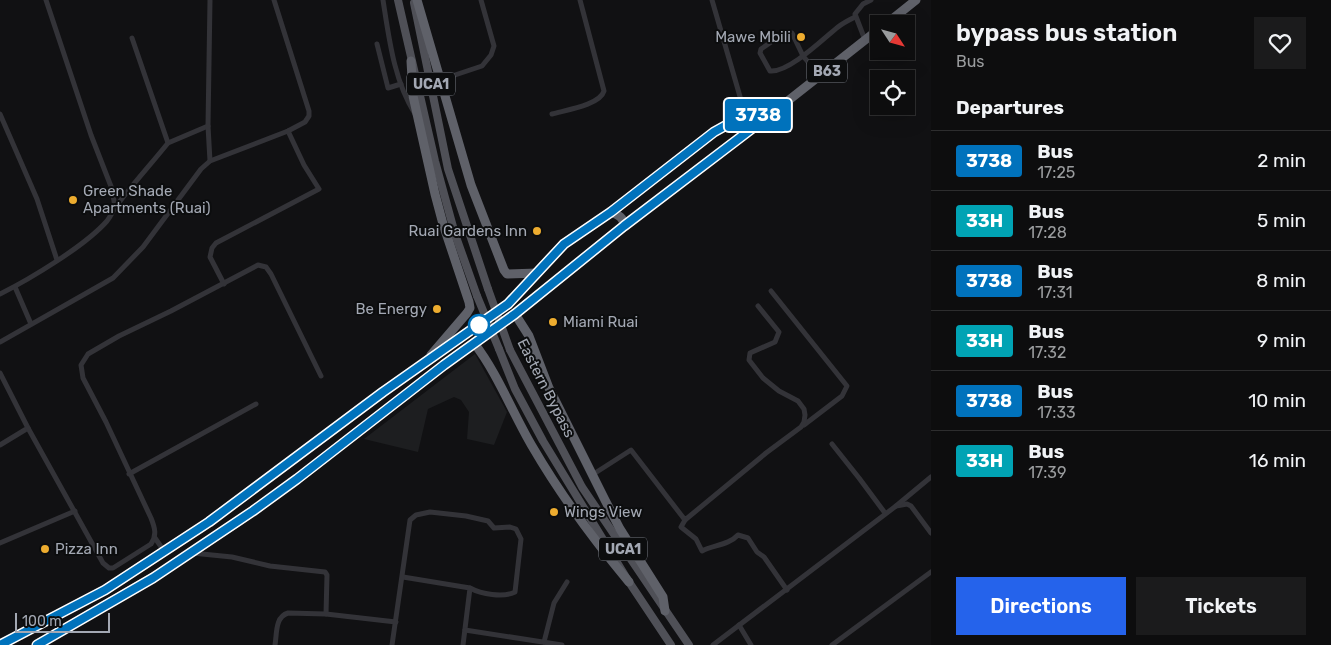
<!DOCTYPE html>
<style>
body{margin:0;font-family:Rubik,sans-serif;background:#1b1b1c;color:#f1f3f6;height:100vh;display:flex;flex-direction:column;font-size:19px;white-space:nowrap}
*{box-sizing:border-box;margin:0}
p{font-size:16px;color:#9a9c9e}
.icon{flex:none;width:28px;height:28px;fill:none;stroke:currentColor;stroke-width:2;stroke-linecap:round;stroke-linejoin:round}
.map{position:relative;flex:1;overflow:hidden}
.drawer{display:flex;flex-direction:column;background:#0d0d0e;width:400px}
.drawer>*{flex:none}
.badge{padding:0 10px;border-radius:4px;font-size:18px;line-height:32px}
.needle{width:32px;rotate:126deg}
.buttons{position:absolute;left:870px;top:15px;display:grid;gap:10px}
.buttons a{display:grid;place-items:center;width:45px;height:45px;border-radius:0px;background:#0d0d0e;box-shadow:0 5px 20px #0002,0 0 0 1px #2d2d2e;font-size:25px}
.scale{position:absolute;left:15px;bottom:12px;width:95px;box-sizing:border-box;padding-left:5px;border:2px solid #a3a8b3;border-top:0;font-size:14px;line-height:18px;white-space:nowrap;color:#a3a8b3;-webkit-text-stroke:4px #0c0d0e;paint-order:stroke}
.map>.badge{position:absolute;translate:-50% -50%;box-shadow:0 0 0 2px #fff}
h2{padding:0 25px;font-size:19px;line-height:45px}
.round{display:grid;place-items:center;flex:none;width:52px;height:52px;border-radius:0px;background:#1b1b1c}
.head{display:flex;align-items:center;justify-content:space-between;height:85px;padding:0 25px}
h1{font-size:24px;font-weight:600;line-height:38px}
.action{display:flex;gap:10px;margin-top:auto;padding:10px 25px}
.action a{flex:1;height:58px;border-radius:0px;background:#2563eb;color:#fff;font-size:20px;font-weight:600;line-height:58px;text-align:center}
.action a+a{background:#1b1b1c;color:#f1f3f6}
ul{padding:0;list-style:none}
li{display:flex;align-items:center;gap:15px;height:60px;padding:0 25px;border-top:1px solid #2d2d2e}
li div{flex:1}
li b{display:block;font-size:19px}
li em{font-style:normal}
li .badge{min-width:55px;font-weight:700;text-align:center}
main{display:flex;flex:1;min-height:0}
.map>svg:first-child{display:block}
</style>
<main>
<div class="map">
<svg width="931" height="645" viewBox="0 0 931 645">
<rect width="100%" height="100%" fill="#111113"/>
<polygon fill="#1d1e20" points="475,354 507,412 494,445 467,439 469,412 461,400 454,397 428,409 418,452 364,439"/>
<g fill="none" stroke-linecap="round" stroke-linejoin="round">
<g stroke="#333338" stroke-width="5">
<polyline points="46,0 91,135 112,189 115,207"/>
<path d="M 383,0 C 389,38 394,81 415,114"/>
<polyline points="712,0 741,100 750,117"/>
<polyline points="865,40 855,14 863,4 871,0"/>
<polyline points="377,44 388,88 401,84"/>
<path d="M 820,76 L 803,56 L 792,33 L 786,32 L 761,49 L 760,53 L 770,71 C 789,73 824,38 838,27 C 843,23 849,20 855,17"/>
<polyline points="440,80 482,66 491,55 494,46 481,0"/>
<polyline points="0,114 37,199 57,260"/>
<path d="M 552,114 C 566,110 600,105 604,91 L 580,0"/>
<polyline points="168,143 208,126"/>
<polyline points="210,161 208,126 210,0"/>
<polyline points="224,284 210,257 212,248 216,243 319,189 304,165 288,131"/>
<polyline points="15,287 31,324"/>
<polyline points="771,291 847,386 842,396 804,425"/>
<path d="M 0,294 C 30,279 85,246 107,221 C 111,216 113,210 117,205 C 133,184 151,164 168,143 L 132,38"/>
<polyline points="0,342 113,278 143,247 201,169 210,161 288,131 305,122 309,116 309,111 274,0"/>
<polyline points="0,373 28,428 0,445"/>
<path d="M 28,428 L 103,563 L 109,568 L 113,568 L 151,544 C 157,535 155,528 151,518 L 106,422 L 83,378 L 81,365 L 88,354 L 119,336 L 171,311 L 258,265 L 266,267 L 271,274 L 321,376"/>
<polyline points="832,444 859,478 885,513"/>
<polyline points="129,474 256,404"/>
<polyline points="592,475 631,450 685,520 766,453 801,427 804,422 805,415 804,409 798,401 779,391 763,378 749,360 750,353 775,342 779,332 758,306"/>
<polyline points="896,506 907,504 911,506 931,533"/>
<path d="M 685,520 L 681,527 L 696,539 L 702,551 C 713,545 729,545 738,535 L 748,538 L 757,552 L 764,557 L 787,590"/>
<polyline points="155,538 164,551"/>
<polyline points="0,543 75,511"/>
<polyline points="192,553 232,557 270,566 325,572 327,575 326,614"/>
<polyline points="403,577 470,588 463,645"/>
<polyline points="739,625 751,645"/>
<polyline points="465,630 562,645"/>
<polyline points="544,642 554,603 567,582"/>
<path d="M 275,645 C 277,633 275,617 288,613 L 326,614 L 396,622"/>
<path d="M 392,645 L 410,520 L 416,515 L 430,512 L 466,516 L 488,521 L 494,528 L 510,527 L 516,529 L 521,539 L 515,592 C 503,598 481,594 470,588"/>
<polyline points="713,645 896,506 931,477"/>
<polyline points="832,645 931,572"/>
</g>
<g stroke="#4f5057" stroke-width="8">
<polyline points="398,0 435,161 455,234 477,296"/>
<polyline points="414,3 448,169 488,289"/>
<polyline points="499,349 515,389 543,441 629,582 671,645"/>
<polyline points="510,350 582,487 689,645"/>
</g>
<g stroke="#5f6169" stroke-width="9">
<polyline points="417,0 471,185 504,270 507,274 537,273"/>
<polyline points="886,24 916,0"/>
<polyline points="411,61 413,96 435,194 443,224 469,302 470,308 467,313 431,355"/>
<path d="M 611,212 C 618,215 624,217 624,226"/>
<polyline points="515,314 529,336 549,388 605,500 620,529 663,597 665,611"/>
<path d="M 474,343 C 498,374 512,412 532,446 C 560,494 593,539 629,582"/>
<polyline points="0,645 105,590 209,522 383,392 508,304 564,244 611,212 714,132 732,122 773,112"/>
<polyline points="37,645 165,570 238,522 297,479 440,368 515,314 624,226 775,111 879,29"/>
</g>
<g stroke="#4f5057" stroke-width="8">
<polyline points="488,289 510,350"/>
<polyline points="477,296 499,349"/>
</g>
</g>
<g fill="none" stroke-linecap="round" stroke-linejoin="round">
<g stroke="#fff" stroke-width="11">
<polyline id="line" points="0,645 105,590 209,522 383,392 508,304 564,244 611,212 714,132 732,122 775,111 624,226 515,314 444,365 297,479 253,511 153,578 37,645"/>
</g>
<use href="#line" stroke="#0072bc" stroke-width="8"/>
</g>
<g fill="#edac2f" stroke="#0c0d0e" stroke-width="2">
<circle cx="801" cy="37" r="5"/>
<circle cx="73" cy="200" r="5"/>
<circle cx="537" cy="231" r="5"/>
<circle cx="437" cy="309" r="5"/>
<circle cx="553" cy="322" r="5"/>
<circle cx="554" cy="512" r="5"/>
<circle cx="45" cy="549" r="5"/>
</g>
<circle fill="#fff" stroke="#0072bc" stroke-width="2.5" cx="479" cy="325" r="10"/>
<g text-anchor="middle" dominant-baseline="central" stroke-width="4" stroke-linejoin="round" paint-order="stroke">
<g fill="#0c0d0e" stroke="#767a82" stroke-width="1">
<rect x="807" y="59.5" width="40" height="23" rx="4"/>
<rect x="407" y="72.5" width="48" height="23" rx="4"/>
<rect x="599" y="537.5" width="48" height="23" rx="4"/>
</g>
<g font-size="14" font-weight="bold" fill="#a3a8b3">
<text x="827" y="71">B63</text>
<text x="431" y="84">UCA1</text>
<text x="623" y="549">UCA1</text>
</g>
<g font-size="15" fill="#a3a8b3" stroke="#0c0d0e" text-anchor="start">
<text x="791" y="37" text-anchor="end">Mawe Mbili</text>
<text x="83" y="191">Green Shade<tspan x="83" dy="17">Apartments (Ruai)</tspan></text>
<text x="527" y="231" text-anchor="end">Ruai Gardens Inn</text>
<text x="427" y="309" text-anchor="end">Be Energy</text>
<text x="563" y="322">Miami Ruai</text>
<text x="564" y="512">Wings View</text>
<text x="55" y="549">Pizza Inn</text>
</g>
<g font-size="15" fill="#a3a8b3" stroke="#0c0d0e">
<text transform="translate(546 388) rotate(63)">Eastern Bypass</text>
</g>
</g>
</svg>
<div class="buttons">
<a><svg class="needle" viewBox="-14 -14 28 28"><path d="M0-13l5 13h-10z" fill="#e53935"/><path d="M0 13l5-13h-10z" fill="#9a9c9e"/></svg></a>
<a><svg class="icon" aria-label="locate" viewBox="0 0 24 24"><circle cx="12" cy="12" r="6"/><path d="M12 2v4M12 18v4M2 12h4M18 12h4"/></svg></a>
</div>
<div class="scale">100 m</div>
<b class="badge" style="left:758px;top:115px;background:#0072bc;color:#fff">3738</b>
</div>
<section class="drawer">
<div class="head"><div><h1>bypass bus station</h1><p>Bus</p></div><a class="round"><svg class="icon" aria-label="heart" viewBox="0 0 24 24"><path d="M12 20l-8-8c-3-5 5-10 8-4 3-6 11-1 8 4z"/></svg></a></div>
<h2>Departures</h2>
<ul>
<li><span class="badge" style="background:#0072bc;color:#fff">3738</span><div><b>Bus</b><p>17:25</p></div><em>2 min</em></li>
<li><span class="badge" style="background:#00a3b4;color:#fff">33H</span><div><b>Bus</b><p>17:28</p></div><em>5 min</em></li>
<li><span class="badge" style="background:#0072bc;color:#fff">3738</span><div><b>Bus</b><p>17:31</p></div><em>8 min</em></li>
<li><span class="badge" style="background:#00a3b4;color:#fff">33H</span><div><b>Bus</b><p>17:32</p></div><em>9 min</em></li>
<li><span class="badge" style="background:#0072bc;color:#fff">3738</span><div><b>Bus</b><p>17:33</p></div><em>10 min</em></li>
<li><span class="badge" style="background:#00a3b4;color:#fff">33H</span><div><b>Bus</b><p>17:39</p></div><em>16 min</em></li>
</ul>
<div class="action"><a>Directions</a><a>Tickets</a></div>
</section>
</main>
